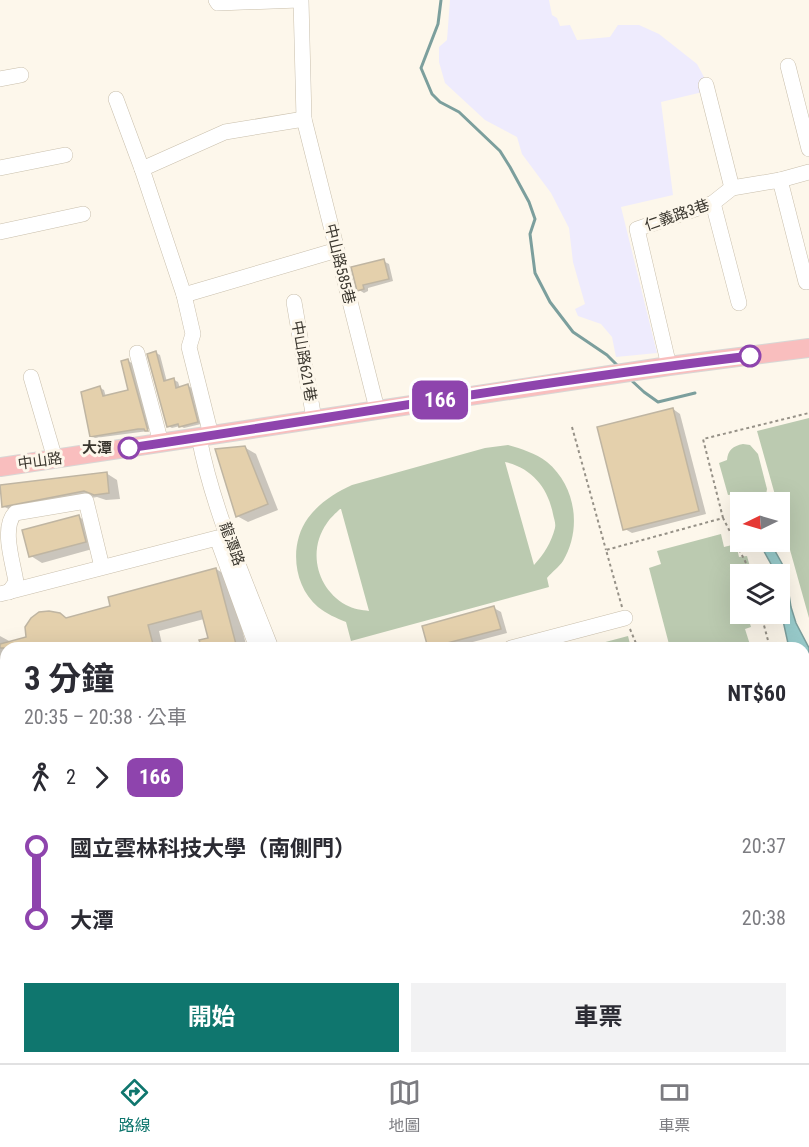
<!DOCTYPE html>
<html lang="zh-TW">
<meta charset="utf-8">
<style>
body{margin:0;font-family:"Roboto Condensed","Noto Sans TC",sans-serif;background:#f2f2f3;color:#2b2b33;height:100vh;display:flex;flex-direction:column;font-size:22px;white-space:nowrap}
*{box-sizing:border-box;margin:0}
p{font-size:20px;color:#7c7c81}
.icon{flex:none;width:33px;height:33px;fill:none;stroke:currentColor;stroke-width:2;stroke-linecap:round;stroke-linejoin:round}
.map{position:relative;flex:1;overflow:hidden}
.side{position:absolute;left:0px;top:642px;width:810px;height:422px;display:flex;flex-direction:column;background:#fff;border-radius:18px 18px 0 0;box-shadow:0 6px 24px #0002}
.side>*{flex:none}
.badge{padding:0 12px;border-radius:9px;font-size:21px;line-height:39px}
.needle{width:39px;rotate:265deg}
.fabs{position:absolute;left:730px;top:492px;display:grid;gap:12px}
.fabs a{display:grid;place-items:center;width:60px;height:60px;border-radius:0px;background:#fff;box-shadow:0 6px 24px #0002;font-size:30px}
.map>.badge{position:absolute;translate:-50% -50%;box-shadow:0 0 0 3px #fff}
.legs{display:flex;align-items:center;gap:9px;height:66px;padding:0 24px;font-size:20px}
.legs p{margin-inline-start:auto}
.head{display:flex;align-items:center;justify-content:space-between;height:102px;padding:0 24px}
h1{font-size:33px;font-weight:700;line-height:45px}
.action{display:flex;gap:12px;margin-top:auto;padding:12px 24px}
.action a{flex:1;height:69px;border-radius:0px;background:#0f766e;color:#fff;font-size:24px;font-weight:700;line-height:69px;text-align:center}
.action a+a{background:#f2f2f3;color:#2b2b33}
ul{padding:0 24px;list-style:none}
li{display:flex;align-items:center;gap:21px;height:72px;font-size:22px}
li i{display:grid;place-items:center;width:9px;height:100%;margin:0 8px;background:currentColor}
li i::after{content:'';width:15px;height:15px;margin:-8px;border:4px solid;border-radius:50%;background:#fff}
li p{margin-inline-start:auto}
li:first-child i{background:linear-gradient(#0000 50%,currentColor 0)}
li:last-child i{background:linear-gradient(currentColor 50%,#0000 0)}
.tabs{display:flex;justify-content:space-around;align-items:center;height:84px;border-top:2px solid #e1e1e2;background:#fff;font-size:16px;color:#7c7c81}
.tabs a{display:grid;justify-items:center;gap:3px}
.tabs .on{color:#0f766e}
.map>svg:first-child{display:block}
</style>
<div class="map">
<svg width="809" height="1063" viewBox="0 0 809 1063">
<rect width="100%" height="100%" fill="#fdf7eb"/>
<polygon fill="#eeebfd" points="450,0 549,0 552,15 557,18 560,26 570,25 577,40 610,37 618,25 639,25 659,34 697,64 711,90 661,102 673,195 621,207 657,353 616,357 612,337 601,324 578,316 575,309 585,304 573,262 569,228 551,193 522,154 517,137 485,120 445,83 439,62 439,47 447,40"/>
<g fill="#bbcab0" fill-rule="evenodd">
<polygon points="809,418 809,618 780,514 780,502 777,502 757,431"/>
<path d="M 743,444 L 750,445 L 758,454 L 767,489 L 766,495 L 761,502 L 742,502 L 736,494 L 728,495 L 719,463 L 727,460 C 728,450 733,446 743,444 Z"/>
<path d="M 508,445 C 522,449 535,453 547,462 C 576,486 582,529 563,561 C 559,567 552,572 547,578 L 549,587 L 351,641 L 346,622 C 336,618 327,614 318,607 C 293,586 289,544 308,518 C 320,502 335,493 352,485 L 485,448 ZM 505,462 C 532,468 548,488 553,514 C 554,519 556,523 555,528 C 551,543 544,554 534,565 ZM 340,509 L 341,509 L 369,611 C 362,610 353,609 346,605 C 317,589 307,551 327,523 C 330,518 336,513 340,509 Z"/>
<polygon points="721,534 724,547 736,544 739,557 747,556 752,574 741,574 741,614 747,614 751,627 745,629 751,648 670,648 649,568 661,564 657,551"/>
<polygon points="628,636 631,648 583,648"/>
</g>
<g fill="#9cc" stroke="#7c9f9d" stroke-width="1.5">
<path d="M 760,542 L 770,542 L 785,569 L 791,607 L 796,623 L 809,648 L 809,750 L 804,746 L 804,648 L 789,648 L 780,607 L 780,574 L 775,574 C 772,562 763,553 760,542 Z"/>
<polygon points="79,1058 109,1058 109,1060 107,1063 80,1063"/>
</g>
<g fill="#0003">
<polygon points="383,261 389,264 393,281 368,288 368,291 364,293 359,290"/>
<polygon points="156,353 160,355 167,382 174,380 178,382 180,388 188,386 192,388 201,424 184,428 180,426 172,428 168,426"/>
<polygon points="128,361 132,363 150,430 148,429 148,431 95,438 91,436 100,388 104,390 106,397 130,391"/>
<polygon points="673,409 680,414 706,514 632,533 625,529"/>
<polygon points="244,447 256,454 278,510 248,522 237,516"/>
<polygon points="106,473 117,480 120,499 106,500 97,497 14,512 3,506"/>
<polygon points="79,517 90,523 96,548 42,563 31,556"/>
<polygon points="216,569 228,576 247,648 203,648 210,639 204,619 159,631 163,648 6,648 6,779 0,756 0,636 11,642 27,638 59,614 68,619 112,607"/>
<polygon points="494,608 501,612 507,633 450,648 430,647"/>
<polygon points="804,758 809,761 809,987 804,988"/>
<polygon points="170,1058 180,1063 150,1063"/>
<polygon points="290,1058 353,1058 354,1063 292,1063"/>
<polygon points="452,1058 526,1058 527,1063 453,1063"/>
<polygon points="565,1058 598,1058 599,1063 567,1063"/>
<polygon points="627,1058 683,1058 662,1063 629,1063"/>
</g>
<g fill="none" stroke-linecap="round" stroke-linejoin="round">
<g stroke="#7c9f9d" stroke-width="3">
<polyline points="441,0 438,24 421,68 432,94 440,102 459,112 500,151 510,167 529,202 535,219 530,234 535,273 550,302 573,332 607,355 618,366"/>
<polyline points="631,380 644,392 658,402 695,393"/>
<polyline points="733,511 741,516"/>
</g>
</g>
<g fill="#e4d0ac" stroke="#bfb5a2" stroke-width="1.5">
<polygon points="384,259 389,279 363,285 364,289 357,291 351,267"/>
<polygon points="156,351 164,381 174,378 176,388 188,384 198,422 179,427 178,424 167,427 147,354"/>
<polygon points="128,359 148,431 145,431 144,429 138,429 90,437 81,392 100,386 103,396 128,390 121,361"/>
<polygon points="673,408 699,511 623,530 597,427"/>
<polygon points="245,446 268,504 236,517 215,449"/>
<polygon points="107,472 109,493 94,495 84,491 2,507 0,485"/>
<polygon points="79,515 86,542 29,557 22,530"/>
<polygon points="216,568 237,648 202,648 199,640 208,638 201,611 148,625 154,648 0,648 0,644 26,637 25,627 31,618 39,612 49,611 60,613 66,618 110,606 108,597"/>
<polygon points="494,606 501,629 428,648 422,626"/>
</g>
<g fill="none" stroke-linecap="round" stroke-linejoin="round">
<g stroke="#c9bfac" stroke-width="16">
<g id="minor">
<polyline points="216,0 218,3 299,0"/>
<polyline points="301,0 304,119 377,409"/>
<polyline points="788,66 809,149"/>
<polyline points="0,79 21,75"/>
<polyline points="706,85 732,188"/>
<polyline points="116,99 142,169"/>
<polyline points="0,168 65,155"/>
<polyline points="780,180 809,172"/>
<polyline points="713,203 739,303"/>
<polyline points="0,232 83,214"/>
<polyline points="184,295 337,250"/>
<polyline points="294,302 314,419"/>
<polyline points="137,353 161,443"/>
<polyline points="669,366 637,229 713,203 732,188 780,180 806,282"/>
<polyline points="31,377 55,459"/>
<polyline points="211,435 189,347 193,334 184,295 142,169 225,132 304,119"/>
<path d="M 199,437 C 212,507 245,581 271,648"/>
<path d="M 9,592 L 16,582 C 13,562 1,528 15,513 L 86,501 L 102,567"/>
<polyline points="0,594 217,538 257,648"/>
<polyline points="511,648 625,618"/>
<polyline points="804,692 809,691"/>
<polyline points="0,897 6,920"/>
<polyline points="804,1036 809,1034"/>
<polyline points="48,1058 50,1063"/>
<polyline points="417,1058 419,1063"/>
<polyline points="12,1063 32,1058"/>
<polyline points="724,1063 740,1058"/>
</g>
</g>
<g stroke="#d8d7d5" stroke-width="20">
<polyline id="major" points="0,467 669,366 809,348"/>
</g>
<g stroke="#969187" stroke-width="2" stroke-dasharray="3 3" stroke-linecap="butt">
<polyline points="572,427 606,550"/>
<polyline points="723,518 703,439 809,413"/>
<polyline points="622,607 606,550 723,518 747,565 750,574"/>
<polyline points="761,614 770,648"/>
<polyline points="630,629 638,648"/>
<polyline points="185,1058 189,1058"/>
<polyline points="236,1058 238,1063"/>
</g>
<use href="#minor" stroke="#fff" stroke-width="15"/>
<use href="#major" stroke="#f9bebe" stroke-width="18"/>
</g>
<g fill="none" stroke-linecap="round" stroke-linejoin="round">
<g stroke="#fff" stroke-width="14">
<path id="line-1" d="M 129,448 C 336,417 543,381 750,356"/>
</g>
<use href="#line-1" stroke="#8e44ad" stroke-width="9"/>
</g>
<g fill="#fff" stroke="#8e44ad" stroke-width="3">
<circle cx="750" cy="356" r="10"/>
<circle cx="129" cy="448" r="10"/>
</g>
<g text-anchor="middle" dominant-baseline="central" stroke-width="6" stroke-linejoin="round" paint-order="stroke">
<g font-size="15" fill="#3a362e" stroke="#fdf7eb">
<text transform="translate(677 215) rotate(-19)">仁義路3巷</text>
<text transform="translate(340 264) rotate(76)">中山路585巷</text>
<text transform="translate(304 361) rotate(80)">中山路621巷</text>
<text transform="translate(40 461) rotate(-8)">中山路</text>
<text transform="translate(232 544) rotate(70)">龍潭路</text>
</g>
<g font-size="15" font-weight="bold" fill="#3a362e" stroke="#fdf7eb" text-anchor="end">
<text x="112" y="448">大潭</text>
</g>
</g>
</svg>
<div class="fabs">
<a><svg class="needle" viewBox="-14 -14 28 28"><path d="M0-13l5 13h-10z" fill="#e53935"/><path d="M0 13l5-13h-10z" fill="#7c7c81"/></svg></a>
<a><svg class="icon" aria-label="layers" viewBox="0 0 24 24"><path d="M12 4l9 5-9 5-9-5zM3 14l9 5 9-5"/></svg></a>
</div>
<b class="badge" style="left:440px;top:400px;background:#8e44ad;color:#fff">166</b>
<section class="side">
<div class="head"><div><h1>3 分鐘</h1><p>20:35 – 20:38 · 公車</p></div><b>NT$60</b></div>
<div class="legs"><svg class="icon" aria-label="walk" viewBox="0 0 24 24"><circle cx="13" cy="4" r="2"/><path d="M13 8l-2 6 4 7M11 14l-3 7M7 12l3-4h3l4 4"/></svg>2<svg class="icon" aria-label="forward" viewBox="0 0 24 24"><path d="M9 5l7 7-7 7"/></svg><b class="badge" style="background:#8e44ad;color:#fff">166</b></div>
<ul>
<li><i style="color:#8e44ad"></i><b>國立雲林科技大學（南側門）</b><p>20:37</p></li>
<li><i style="color:#8e44ad"></i><b>大潭</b><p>20:38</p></li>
</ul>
<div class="action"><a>開始</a><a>車票</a></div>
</section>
</div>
<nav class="tabs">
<a class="on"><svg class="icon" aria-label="directions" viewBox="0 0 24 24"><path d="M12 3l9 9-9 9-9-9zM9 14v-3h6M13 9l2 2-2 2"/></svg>路線</a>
<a><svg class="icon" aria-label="map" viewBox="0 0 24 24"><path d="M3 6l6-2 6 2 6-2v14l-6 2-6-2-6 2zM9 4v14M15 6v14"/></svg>地圖</a>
<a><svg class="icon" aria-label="tickets" viewBox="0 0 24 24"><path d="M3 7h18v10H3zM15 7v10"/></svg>車票</a>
</nav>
